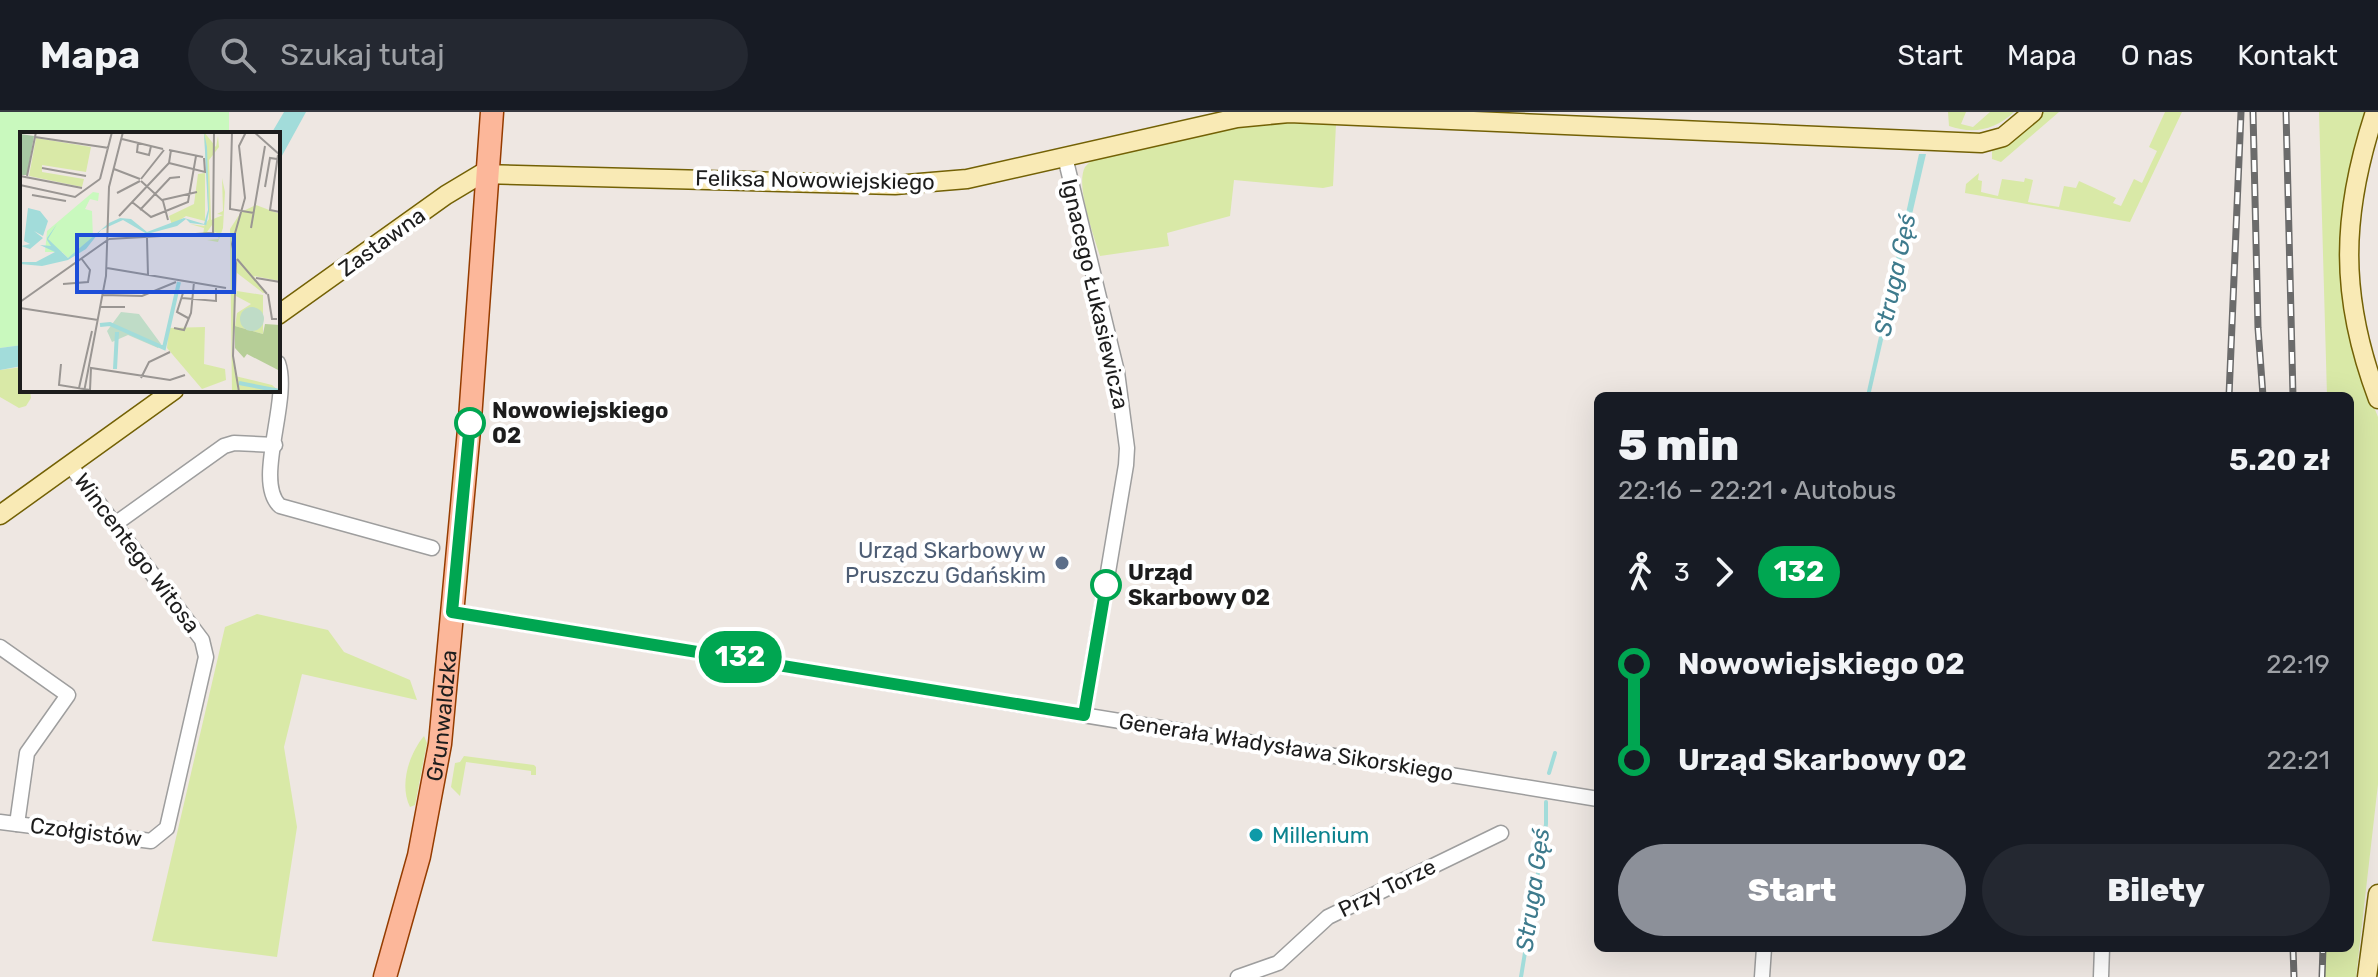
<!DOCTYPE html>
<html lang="pl">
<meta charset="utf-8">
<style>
body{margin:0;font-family:Rubik,sans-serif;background:#242831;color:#f1f3f6;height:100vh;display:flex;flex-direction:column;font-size:30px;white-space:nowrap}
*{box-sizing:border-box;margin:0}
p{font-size:26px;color:#9ea1a6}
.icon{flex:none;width:44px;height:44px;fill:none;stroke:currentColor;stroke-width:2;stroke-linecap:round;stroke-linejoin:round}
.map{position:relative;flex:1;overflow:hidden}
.side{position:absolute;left:1594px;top:280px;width:760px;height:560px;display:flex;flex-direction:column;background:#171b24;border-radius:12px;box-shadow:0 8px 32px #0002}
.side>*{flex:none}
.badge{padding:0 16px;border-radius:26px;font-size:28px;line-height:52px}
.map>.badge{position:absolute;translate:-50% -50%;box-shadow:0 0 0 4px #fff}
.legs{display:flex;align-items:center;gap:12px;height:88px;padding:0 24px;font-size:26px}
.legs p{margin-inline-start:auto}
.summary{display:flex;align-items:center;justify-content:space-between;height:136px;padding:0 24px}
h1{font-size:44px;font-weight:800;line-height:60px}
.primary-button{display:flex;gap:16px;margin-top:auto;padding:16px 24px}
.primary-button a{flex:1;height:92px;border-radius:48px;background:#8c9099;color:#fff;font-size:32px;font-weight:800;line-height:92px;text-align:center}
.primary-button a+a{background:#242831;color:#f1f3f6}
ul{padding:0 24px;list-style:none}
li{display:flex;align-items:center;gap:28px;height:96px;font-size:30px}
li i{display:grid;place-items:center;width:12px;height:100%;margin:0 10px;background:currentColor}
li i::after{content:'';width:20px;height:20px;margin:-10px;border:6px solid;border-radius:50%;background:#171b24}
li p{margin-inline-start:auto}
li:first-child i{background:linear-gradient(#0000 50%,currentColor 0)}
li:last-child i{background:linear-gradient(currentColor 50%,#0000 0)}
header{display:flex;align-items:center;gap:48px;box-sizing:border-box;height:112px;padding:0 40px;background:#171b24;border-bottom:2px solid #363941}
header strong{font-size:38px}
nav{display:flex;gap:44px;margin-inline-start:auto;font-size:28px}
.search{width:560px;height:72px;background:#242831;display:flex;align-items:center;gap:20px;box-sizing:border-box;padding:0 28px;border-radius:44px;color:#9ea1a6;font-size:30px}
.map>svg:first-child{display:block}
</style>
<header>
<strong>Mapa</strong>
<div class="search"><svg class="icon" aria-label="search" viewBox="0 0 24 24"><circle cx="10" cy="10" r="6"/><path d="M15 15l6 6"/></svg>Szukaj tutaj</div>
<nav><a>Start</a><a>Mapa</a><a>O nas</a><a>Kontakt</a></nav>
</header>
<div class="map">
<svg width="2378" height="865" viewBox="0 0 2378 865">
<rect width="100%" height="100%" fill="#eee7e2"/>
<g fill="#d9e9a7">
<path d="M 1948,0 L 1966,0 L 1961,12 L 1973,15 L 1990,0 L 2014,0 C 1994,19 1972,22 1949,14 Z"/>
<polygon points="2043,0 2059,0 2001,50 1992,47 1992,39 2007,31"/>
<polygon points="2165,0 2182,0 2130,110 1965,81 1966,72 1979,61 1978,68 1982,69 1981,80 1998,84 2002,67 2024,70 2025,66 2033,68 2028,90 2059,95 2064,74 2076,76 2079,69 2116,86 2113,91 2121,94 2134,67 2142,71 2157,39 2149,35"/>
<polygon points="2319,0 2368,0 2346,84 2366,275 2378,305 2378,672 2356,865 2324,865 2324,836 2350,836 2350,284 2327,284"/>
<path d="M 1283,11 L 1336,12 L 1333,74 L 1323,76 L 1234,68 L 1230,104 L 1167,121 L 1169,134 L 1100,144 C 1094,124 1075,73 1085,55 C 1089,50 1095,46 1100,43 L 1225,17 Z"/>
<polygon points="22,255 22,278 30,278 31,286 26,294 19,296 0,285 0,258"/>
<polygon points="257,502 328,518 344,540 410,568 417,588 302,562 284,635 297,715 277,845 152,829 225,515"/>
<path d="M 424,624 L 427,631 L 415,693 L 410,695 C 399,673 409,642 424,624 Z"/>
<polygon points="464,644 534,653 536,655 536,663 531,663 531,659 466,650 460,684 451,675 455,651 460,650"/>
</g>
<polygon fill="#c9f9be" points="0,0 229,0 229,22 22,22 22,233 0,236"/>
<g fill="#a2dcda">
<polygon points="284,0 306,0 278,51 278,22 271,22"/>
<polygon points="1919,42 1926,42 1870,284 1866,284"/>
<polygon points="22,233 22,254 0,258 0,236"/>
</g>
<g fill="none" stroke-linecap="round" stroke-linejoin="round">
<g stroke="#a2dcda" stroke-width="4">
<polyline points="1549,661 1555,641"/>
<polyline points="1521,865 1546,712 1546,690"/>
</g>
<g stroke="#9e9e9e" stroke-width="17">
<g id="street">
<polyline points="1065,45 1117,260 1127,336 1126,353 1084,603"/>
<path d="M 278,251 C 291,288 253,370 280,394 L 432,436"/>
<polyline points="115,412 224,334 234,331 275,333"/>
<polyline points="452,500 1598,687"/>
<polyline points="0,535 68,583 27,641 17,712"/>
<polyline points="0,710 151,729 167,716 206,545 202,528 70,353"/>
<polyline points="1238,865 1278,851 1328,805 1501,721"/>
<polyline points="1762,865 1764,836"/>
<polyline points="2101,865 2102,836"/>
</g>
</g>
<g stroke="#736105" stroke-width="21">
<g id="secondary">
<path d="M 2375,0 C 2341,103 2339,184 2378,287"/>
<polyline points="278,203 446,83 481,62 895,73 967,67 1237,6 1289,1 1981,31 2003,25 2033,0"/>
<polyline points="0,403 174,278"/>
<polyline points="2367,865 2378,782"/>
</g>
</g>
<g stroke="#953c00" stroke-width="25">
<g id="primary">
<path id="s1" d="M 385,865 L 419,744 L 440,632 L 470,307 L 492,0"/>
</g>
</g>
<use href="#street" stroke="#fff" stroke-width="14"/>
<use href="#secondary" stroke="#f9eab5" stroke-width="18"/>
<use href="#primary" stroke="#fcb79a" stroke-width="22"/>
<g stroke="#6b6b6b" stroke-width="7">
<g id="rail">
<polyline points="2253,0 2258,216 2263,284"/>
<polyline points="2286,0 2293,284"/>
<polyline points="2229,284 2241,0"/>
<polyline points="2293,836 2294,865"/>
<polyline points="2322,865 2323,836"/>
</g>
</g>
<use href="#rail" stroke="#fff" stroke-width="4" stroke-dasharray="12" stroke-linecap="butt"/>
</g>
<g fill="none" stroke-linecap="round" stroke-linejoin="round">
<g stroke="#fff" stroke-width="18">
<polyline id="line-1" points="470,311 452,500 1084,603 1106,473"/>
</g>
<use href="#line-1" stroke="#00a651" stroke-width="12"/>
</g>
<g fill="#fff" stroke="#00a651" stroke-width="4">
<circle cx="470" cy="311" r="14"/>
<circle cx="1106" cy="473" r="14"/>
</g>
<circle fill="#5c6f8a" stroke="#fff" stroke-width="3" cx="1062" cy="451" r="8"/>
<circle fill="#0f9aa8" stroke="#fff" stroke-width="3" cx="1256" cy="723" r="8"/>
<g text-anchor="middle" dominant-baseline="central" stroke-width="8" stroke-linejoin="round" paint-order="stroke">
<g font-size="22" fill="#1d1d1d" stroke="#fff">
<text transform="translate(815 68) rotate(1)">Feliksa Nowowiejskiego</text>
<text transform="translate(382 130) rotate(-36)">Zastawna</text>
<text transform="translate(1095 182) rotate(77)">Ignacego Łukasiewicza</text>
<text transform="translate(137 441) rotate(53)">Wincentego Witosa</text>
<text stroke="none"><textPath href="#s1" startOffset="268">Grunwaldzka</textPath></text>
<text transform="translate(1286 635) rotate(9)">Generała Władysława Sikorskiego</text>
<text transform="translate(86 720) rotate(7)">Czołgistów</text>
<text transform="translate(1387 776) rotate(-26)">Przy Torze</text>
</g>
<g font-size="22" font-weight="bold" fill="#1d1d1d" stroke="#fff" text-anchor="start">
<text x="492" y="298">Nowowiejskiego<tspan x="492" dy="25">02</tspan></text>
<text x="1128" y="460">Urząd<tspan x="1128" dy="25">Skarbowy 02</tspan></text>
</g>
<g font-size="22" fill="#4e5e75" stroke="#fff" text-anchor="end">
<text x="1046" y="438">Urząd Skarbowy w<tspan x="1046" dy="25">Pruszczu Gdańskim</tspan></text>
</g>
<g font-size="22" fill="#0d838f" stroke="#fff" text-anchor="start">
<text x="1272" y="723">Millenium</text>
</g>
<g font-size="24" font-style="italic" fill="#3e7b8d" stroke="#fff">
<text transform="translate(1895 163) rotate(-78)">Struga Gęś</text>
<text transform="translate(1533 778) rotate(-82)">Struga Gęś</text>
</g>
</g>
<g transform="translate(20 20)">
<rect width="260" height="260" fill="#eee7e2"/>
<path d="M 184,0 L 196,15 L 198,4 L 199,15 L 189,28 L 191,88 L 203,83 L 197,82 L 203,79 L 202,46 L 205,60 L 203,96 L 198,110 L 187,108 L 199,107 L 196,100 L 188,106 L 194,100 L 192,93 L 187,100 L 192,101 L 183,104 L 184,96 L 170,92 L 184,94 L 189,87 ZM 16,6 L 71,15 L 66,40 L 22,33 L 22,40 L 64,47 L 62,55 L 9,44 ZM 185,41 L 185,89 L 166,84 L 152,93 L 149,84 L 174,72 L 178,42 ZM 236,73 L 260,82 L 260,149 L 234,144 L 245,161 L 243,161 L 217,141 L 216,125 L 212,220 L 218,260 L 212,260 L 210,97 L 221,80 ZM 217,159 L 243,163 L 243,202 L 215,194 L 217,181 L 231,172 L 216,164 ZM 185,195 L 184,232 L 205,237 L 206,248 L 182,257 L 147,216 L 149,196 ZM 215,244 L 252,253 L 260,260 L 220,260 Z" fill="#d9e9a7"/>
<path d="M 245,192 L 260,193 L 260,239 L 227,222 L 224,226 L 215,216 L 215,194 L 243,202 Z" fill="#b6ce97"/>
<path d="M220 187a12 12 0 1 1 24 0a12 12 0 1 1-24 0ZM 101,180 L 119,182 L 141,212 L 138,216 L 108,203 L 92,210 L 87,199 Z" fill="#bfdcc7"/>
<path d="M 0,2 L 14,4 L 7,43 L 0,43 Z" fill="#a7c7a3"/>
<path d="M 73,60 L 79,61 L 78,69 L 70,67 L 65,77 L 72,79 L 73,107 L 48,126 L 42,120 L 25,120 L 27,99 Z" fill="#c9f9be"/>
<path d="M 184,0 L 187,15 L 189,79 L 184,104 L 186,93 L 170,91 L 166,87 L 157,94 L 127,102 L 103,88 L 81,98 L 66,117 L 48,128 L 22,134 L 0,132 L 0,125 L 1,125 L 2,130 L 16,130 L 35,120 L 20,113 L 31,114 L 27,108 L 27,106 L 37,92 L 28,107 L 48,126 L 89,91 L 100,86 L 111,87 L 127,100 L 164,86 L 184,92 L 188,78 ZM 8,76 L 20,79 L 28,89 L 23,104 L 14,99 L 23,106 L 10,117 L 1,114 L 10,112 L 4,109 Z" fill="#a2dcda"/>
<path fill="none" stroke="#a2dcda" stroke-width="4" d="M 80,193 L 90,192 L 144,216 L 159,150M 95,237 L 97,200M 219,251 L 260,259"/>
<path fill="none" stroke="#9a9693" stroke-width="2" d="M 212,0 L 210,77 L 234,81M 234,0 L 260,23M 15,5 L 89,16M 102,7 L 143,17M 118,11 L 117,20 L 129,23 L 131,14M 149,18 L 183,25M 258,23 L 250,78 L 260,80M 149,31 L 185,40 L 184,26M 22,36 L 66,44M 94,37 L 120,47M 0,44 L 62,56M 7,44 L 16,0M 80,47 L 92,0M 121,47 L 144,18M 121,49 L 143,69 L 148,88M 0,53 L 55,65 L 80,47M 245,55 L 250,26 L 257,27M 97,61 L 120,49M 12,63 L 46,69M 142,68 L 177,60M 112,70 L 131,85 L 168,70 L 176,24M 120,78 L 150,46 L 160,45M 99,84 L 149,31 L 151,18M 231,96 L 245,14M 127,106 L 128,143M 89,107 L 193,101 L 194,0M 217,127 L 247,162M 87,136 L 206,156M 236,146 L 260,150M 43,152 L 68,150 L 70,138 L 61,126M 163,161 L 157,180 L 168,186M 248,162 L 252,187 L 257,187M 83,163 L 122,164 L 156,150M 162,166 L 196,169 L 196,154M 0,170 L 89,107M 80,175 L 105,175M 0,176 L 78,188M 154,196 L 164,198 L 171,181 L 174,150M 41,232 L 39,253 L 70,258 L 71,236 L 150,248 L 165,243M 121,246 L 129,230 L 150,220M 59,256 L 72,199M 64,260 L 86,144 L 89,55 L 103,0M 219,260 L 213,224 L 216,131 L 212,112 L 225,66 L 219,14 L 226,0"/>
<path fill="#1d4ed8" fill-opacity="0.15" stroke="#1d4ed8" stroke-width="4" d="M 57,103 L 214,103 L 214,160 L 57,160 Z"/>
<rect width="260" height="260" fill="none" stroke="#1d1d1d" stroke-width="4"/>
</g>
</svg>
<b class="badge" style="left:740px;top:545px;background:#00a651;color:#fff">132</b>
<section class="side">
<div class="summary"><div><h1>5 min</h1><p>22:16 – 22:21 · Autobus</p></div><b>5.20 zł</b></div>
<div class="legs"><svg class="icon" aria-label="walk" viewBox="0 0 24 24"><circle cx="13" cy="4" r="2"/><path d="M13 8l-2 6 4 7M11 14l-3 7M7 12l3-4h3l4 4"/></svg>3<svg class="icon" aria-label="forward" viewBox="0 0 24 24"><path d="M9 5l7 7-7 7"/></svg><b class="badge" style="background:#00a651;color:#fff">132</b></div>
<ul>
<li><i style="color:#00a651"></i><b>Nowowiejskiego 02</b><p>22:19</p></li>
<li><i style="color:#00a651"></i><b>Urząd Skarbowy 02</b><p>22:21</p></li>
</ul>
<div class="primary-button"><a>Start</a><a>Bilety</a></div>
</section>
</div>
